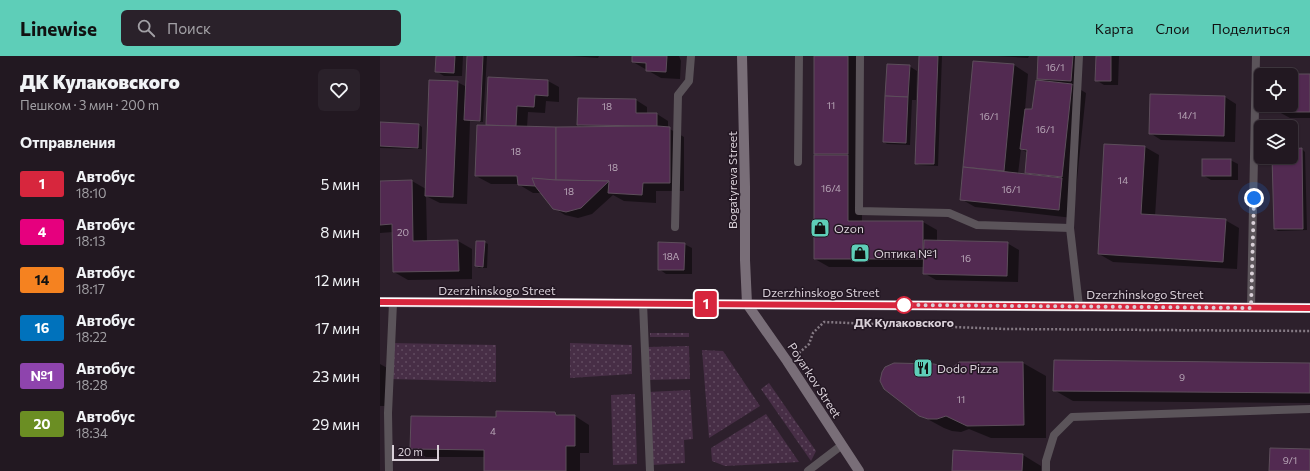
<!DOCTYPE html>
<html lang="ru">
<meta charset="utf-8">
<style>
body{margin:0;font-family:Commissioner,sans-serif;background:#2a212a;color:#f1f3f6;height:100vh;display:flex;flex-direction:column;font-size:15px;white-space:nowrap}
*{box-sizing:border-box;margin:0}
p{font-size:13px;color:#a2a0a5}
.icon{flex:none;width:22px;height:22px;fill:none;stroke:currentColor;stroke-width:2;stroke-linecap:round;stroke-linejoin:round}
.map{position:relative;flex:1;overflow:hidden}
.panel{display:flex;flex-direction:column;background:#221821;width:380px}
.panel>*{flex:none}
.badge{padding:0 8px;border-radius:3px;font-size:14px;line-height:26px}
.fabs{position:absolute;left:874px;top:12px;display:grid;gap:8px}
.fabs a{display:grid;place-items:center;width:44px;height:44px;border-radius:6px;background:#221821;box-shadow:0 1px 3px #0004,0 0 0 1px #3f373f;font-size:20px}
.scale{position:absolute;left:12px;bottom:10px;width:47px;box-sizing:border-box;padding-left:4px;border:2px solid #d9d0d8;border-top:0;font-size:11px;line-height:14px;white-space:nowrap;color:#d9d0d8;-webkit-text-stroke:3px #231723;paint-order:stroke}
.you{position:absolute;width:20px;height:20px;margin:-10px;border:3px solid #fff;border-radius:50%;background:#1a73e8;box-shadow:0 0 0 6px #1a73e833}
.map>.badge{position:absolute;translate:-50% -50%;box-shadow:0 0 0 2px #fff}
h2{padding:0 20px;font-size:15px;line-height:36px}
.round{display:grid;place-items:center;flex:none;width:42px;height:42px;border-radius:6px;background:#2a212a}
.headline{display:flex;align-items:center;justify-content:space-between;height:68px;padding:0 20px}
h1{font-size:19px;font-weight:800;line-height:30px}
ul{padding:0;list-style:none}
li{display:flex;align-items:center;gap:12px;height:48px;padding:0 20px}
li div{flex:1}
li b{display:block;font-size:15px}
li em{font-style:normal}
li .badge{min-width:44px;font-weight:700;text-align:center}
header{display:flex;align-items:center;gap:24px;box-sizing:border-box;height:56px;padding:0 20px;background:#5eceb8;color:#111}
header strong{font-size:19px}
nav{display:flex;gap:22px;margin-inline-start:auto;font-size:14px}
.search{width:280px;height:36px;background:#2a212a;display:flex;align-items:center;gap:10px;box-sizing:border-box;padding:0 14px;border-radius:6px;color:#a2a0a5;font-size:15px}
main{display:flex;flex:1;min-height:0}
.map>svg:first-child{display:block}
</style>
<header>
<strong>Linewise</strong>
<div class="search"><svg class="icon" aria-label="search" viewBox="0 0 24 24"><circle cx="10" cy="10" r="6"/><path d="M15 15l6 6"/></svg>Поиск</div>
<nav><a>Карта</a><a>Слои</a><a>Поделиться</a></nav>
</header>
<main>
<section class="panel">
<div class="headline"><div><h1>ДК Кулаковского</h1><p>Пешком · 3 мин · 200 m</p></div><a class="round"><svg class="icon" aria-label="heart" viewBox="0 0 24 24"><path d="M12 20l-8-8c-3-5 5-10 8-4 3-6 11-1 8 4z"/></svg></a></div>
<h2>Отправления</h2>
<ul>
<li><span class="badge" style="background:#d7263d;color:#fff">1</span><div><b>Автобус</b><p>18:10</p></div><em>5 мин</em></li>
<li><span class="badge" style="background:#e6007e;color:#fff">4</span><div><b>Автобус</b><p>18:13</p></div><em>8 мин</em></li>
<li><span class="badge" style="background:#f58220;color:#111">14</span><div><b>Автобус</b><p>18:17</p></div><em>12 мин</em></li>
<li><span class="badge" style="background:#0072bc;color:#fff">16</span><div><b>Автобус</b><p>18:22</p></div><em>17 мин</em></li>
<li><span class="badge" style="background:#8e44ad;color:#fff">№1</span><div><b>Автобус</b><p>18:28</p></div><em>23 мин</em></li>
<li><span class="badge" style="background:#6b8e23;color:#fff">20</span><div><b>Автобус</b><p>18:34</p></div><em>29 мин</em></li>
</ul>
</section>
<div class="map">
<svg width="930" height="415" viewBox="0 0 930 415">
<defs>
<pattern id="grass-dots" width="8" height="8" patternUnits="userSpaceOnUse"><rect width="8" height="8" fill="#472e46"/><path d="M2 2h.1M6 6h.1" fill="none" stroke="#614b60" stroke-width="1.8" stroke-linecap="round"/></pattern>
</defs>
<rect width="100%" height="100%" fill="#2d202c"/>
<g fill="url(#grass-dots)">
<rect x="270" y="277" width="39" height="4"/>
<polygon points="10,287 116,289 116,326 10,323"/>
<polygon points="190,287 252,289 252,318 190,322"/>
<polygon points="309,290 310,323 269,324 268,291"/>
<polygon points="322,294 343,295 380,350 329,382"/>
<polygon points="389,327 436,395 431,405 381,333"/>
<polygon points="310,334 313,383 304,384 305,407 272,409 268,336"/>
<polygon points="255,338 257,408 233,409 231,339"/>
<polygon points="386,358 419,406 345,410 332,405 331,392"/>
</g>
<g fill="#0007" fill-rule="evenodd">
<polygon points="57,0 83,0 82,20 64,20 56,15"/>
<polygon points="88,0 107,0 103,66 90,65 87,148 60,147 46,140 47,186 78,185 92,193 92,223 28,224 14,216 13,176 0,177 0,126 32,125 46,133 77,26 87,31"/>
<polygon points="192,0 219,0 218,2"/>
<polygon points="253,0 299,0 301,5 300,23 281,22 253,6"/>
<polygon points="435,0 482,0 482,166 543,166 557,174 557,186 627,187 639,194 638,226 556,224 544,217 545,211 449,211 435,203 440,100 435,97"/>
<polygon points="540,0 562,0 558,110 539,109 536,107"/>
<polygon points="618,0 649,0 648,2"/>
<path d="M 659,0 L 696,0 L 698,29 L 691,28 L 706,37 L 693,162 L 595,151 L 581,143 L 594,6 L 634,9 L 648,18 L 645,54 L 653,54 L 664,25 L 658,22 ZM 641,93 L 648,97 L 646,118 L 638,118 Z"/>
<polygon points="717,0 739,0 738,29 724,29 716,24"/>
<polygon points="529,10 537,15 536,44 532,44 530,89 507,88 504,86"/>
<polygon points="911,19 930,19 930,62 910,62 899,56 899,49 911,49"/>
<polygon points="109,22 168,25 179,31 179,46 166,45 165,57 148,56 147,71 204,72 198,69 256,44 267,51 267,58 277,58 288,65 288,72 304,81 304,135 276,135 276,147 244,145 233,139 212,158 198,162 185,159 174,152 161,137 153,137 138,128 111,128 96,120 107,70"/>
<polygon points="845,41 856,48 855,86 781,84 770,77"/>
<polygon points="0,67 39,69 42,71 42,93 0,92"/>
<polygon points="765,91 779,99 775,160 845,164 859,172 857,213 733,206 719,198"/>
<polygon points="922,93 925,96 927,174 898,175 895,173 893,101 911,101 911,94"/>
<polygon points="850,104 858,108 858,124 831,124 823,119"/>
<polygon points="104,186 108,188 107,212 99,212 96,210"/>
<polygon points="304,188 312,192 312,218 286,218 279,213"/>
<polygon points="643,307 666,320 666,382 611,382 589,373 581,376 572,375 564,372 540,359 570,315"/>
<polygon points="0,308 9,313 8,350 0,350"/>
<polygon points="930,308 930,347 693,345 674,334"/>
<polygon points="175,357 181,360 195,360 209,369 209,397 200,397 200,415 105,415 105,401 46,401 31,392 117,362"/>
<polygon points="643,399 661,410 661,415 573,415"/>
</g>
<g fill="#522a51" stroke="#5d4e5b">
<polygon points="56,0 75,0 74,17 55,16"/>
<polygon points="87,0 103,0 100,65 84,64"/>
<polygon points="252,0 287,0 286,16 266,15 266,7 252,6"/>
<rect x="434" y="0" width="34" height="98"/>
<polygon points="539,0 558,0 554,108 535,108"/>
<polygon points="658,0 693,0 691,25 657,23"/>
<polygon points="716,0 731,0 731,25 715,25"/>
<polygon points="593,5 634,8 624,115 583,111"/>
<polygon points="507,8 530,9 528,41 505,40"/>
<polygon points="898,18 930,18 930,56 898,56 898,49 911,49 911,19"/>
<polygon points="108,21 168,24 168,40 155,39 154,51 137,50 136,70 106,69"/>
<polygon points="49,24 78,25 73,141 45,140"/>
<polygon points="656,24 692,28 682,121 645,117 647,94 640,93 645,53 652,53"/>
<polygon points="770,38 845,40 844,80 769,78"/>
<polygon points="505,40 528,41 526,87 503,86"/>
<polygon points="198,42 256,43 256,57 277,57 277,70 197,69"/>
<polygon points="0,66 39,68 38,92 0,90"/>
<polygon points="97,69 176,71 176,124 155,123 155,130 138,129 137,120 95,120"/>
<polygon points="277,70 290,71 290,127 263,127 262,139 228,137 229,125 176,124 176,71"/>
<polygon points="724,88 765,90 761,158 846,163 843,206 718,198"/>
<polygon points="922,92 923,173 894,173 892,101 911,101 911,93"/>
<polygon points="434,99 468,99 468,165 543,165 543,203 434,203"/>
<rect x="822" y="103" width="29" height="17"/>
<polygon points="583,111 682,122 679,154 580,144"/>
<polygon points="152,122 176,124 229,125 201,152 186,156 173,153 155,130"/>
<polygon points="32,124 33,185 78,184 79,215 13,216 12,168 0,169 0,125"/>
<polygon points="544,184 628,186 627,220 543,218"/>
<polygon points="96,185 105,185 103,211 95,210"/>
<polygon points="278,186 305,187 304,214 278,214"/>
<polygon points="674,304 930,307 930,337 673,335"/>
<polygon points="579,306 643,306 644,369 587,370 566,360 557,363 548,363 539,360 504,333 500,325 502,316 505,311 514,307 554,308 562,310 570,314"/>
<polygon points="116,355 175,356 176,359 195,359 195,390 186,390 186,415 104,415 104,394 30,393 31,360 116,361"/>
<polygon points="890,392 930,393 930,415 889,415"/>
<polygon points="573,394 643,398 642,415 572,415"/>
</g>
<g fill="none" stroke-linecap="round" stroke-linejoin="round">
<polyline stroke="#857a84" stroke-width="2.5" stroke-dasharray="2 2" stroke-linecap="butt" points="419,297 429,288 433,277 444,266 625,273 930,275"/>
<g stroke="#5b545a" stroke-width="8">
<polyline points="480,0 479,155 569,157 597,169 690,172"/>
<polyline points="418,106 419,0"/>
<polyline points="295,171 298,39 309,25 311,0"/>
<polyline points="263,247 270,415"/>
<polyline points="699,250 690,172 699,0"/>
<polyline points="871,252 876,0"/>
<polyline points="9,415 8,357 13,247"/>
<polyline points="428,415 462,389"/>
<polyline points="666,415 666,405 674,379 692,361 930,353"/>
</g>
<polyline stroke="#796e78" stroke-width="10" points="362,0 365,130 365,204 367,248 407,305 479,415"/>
<polyline stroke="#90828f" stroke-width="10" points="0,246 930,252"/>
</g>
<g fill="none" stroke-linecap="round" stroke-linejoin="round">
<g stroke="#fff" stroke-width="9">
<polyline id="line" points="0,246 930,252"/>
</g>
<use href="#line" stroke="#d7263d" stroke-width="6"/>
<polyline stroke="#d9d0d8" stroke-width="4" stroke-dasharray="0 7.2" points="524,249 871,252 874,142"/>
</g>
<defs>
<g id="shop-square" transform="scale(1)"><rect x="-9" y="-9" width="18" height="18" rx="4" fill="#5eceb8" stroke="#231723"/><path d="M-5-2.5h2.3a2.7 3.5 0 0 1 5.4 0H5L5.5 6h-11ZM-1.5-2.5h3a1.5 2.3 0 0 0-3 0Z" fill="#111"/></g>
<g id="restaurant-square" transform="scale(1)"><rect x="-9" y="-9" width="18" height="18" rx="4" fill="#5eceb8" stroke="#231723"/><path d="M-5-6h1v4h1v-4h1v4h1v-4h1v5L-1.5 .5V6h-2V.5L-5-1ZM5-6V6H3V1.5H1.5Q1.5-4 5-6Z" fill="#111"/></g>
</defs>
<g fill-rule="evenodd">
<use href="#shop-square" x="440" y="172"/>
<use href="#shop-square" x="480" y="197"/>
<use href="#restaurant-square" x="543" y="312"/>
</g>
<circle fill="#fff" stroke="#d7263d" stroke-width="2" cx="524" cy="249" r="8"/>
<g text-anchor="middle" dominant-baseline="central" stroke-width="3" stroke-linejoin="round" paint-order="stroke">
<g font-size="10" fill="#b7a6b6">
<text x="675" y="11">16/1</text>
<text x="451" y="49">11</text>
<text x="227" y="50">18</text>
<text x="807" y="59">14/1</text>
<text x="609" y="60">16/1</text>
<text x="665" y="73">16/1</text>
<text x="136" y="95">18</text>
<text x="233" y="111">18</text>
<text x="743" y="124">14</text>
<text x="451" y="132">16/4</text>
<text x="631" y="133">16/1</text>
<text x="189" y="135">18</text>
<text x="23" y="176">20</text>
<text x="291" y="200">18А</text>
<text x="586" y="202">16</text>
<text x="802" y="321">9</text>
<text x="581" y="343">11</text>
<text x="113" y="375">4</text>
<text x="910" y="404">9/1</text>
</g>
<g font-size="12" fill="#d9d0d8" stroke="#231723">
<text transform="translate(352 124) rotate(-90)">Bogatyreva Street</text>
<text x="117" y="234">Dzerzhinskogo Street</text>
<text x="441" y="236">Dzerzhinskogo Street</text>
<text x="765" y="238">Dzerzhinskogo Street</text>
<text transform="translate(435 324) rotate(57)">Poyarkov Street</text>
</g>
<g font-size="12" fill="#d9d0d8" stroke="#231723" text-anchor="start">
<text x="454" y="172">Ozon</text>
<text x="494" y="197">Оптика №1</text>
<text x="557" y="312">Dodo Pizza</text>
</g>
<g font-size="12" font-weight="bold" fill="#d9d0d8" stroke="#231723">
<text x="524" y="266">ДК Кулаковского</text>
</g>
</g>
</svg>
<div class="fabs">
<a><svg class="icon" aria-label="locate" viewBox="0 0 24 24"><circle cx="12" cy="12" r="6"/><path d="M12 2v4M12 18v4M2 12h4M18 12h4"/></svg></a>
<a><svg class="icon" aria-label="layers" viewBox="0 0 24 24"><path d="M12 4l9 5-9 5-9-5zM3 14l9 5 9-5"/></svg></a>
</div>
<div class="scale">20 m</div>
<div class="you" style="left:874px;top:142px"></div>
<b class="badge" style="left:326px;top:248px;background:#d7263d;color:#fff">1</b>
</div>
</main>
